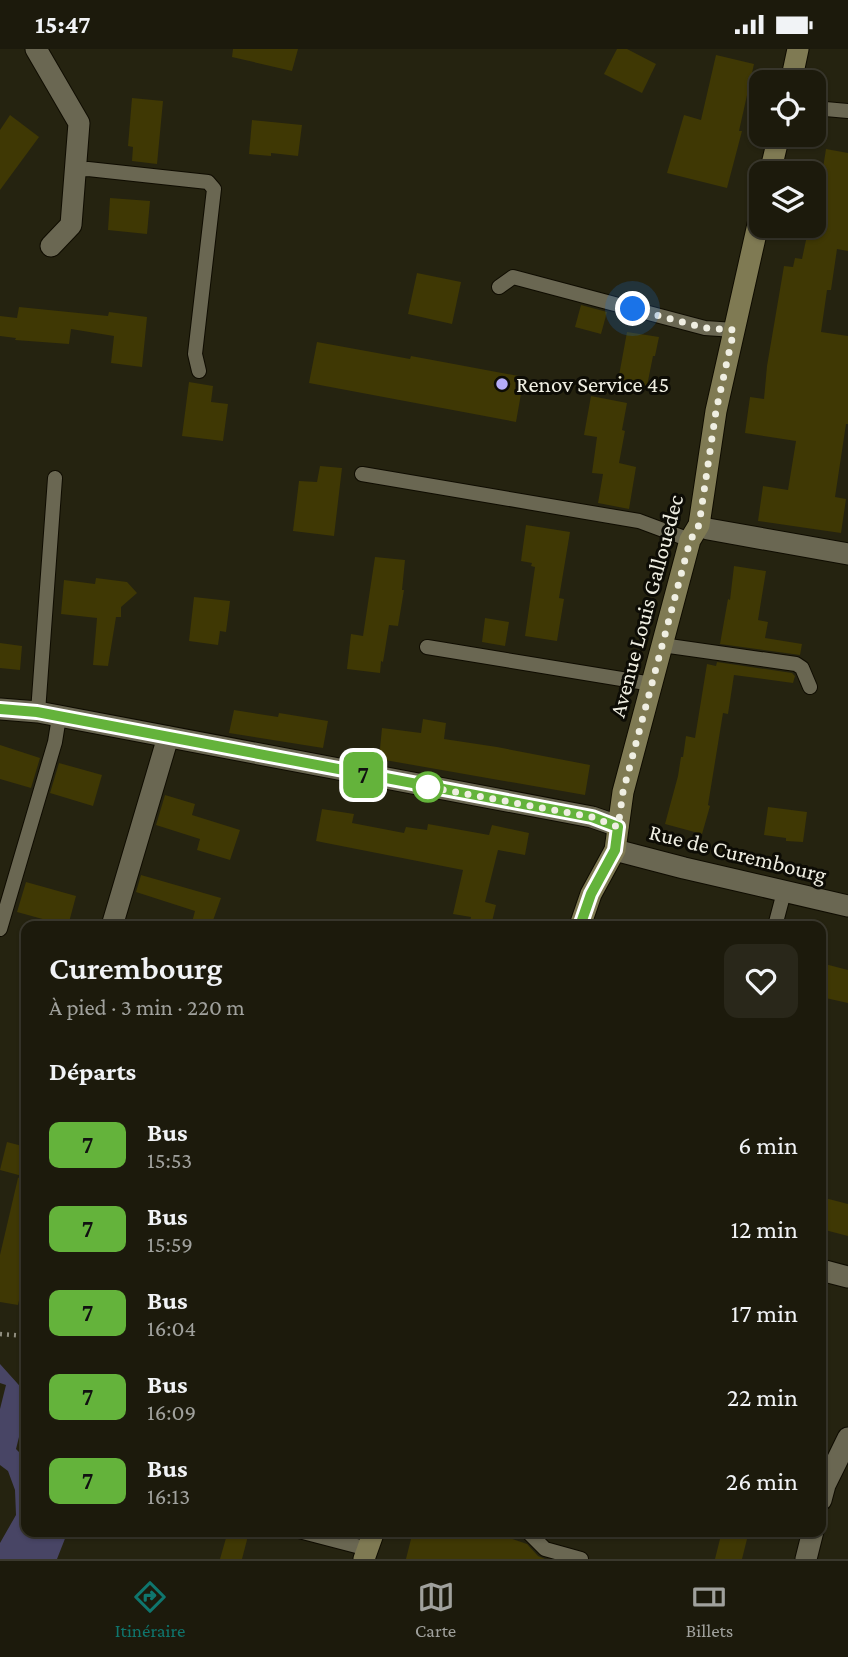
<!DOCTYPE html>
<html lang="fr">
<meta charset="utf-8">
<style>
body{margin:0;font-family:"Crimson Pro",serif;background:#29271a;color:#f1f3f6;height:100vh;display:flex;flex-direction:column;font-size:26px;white-space:nowrap}
*{box-sizing:border-box;margin:0}
p{font-size:23px;color:#a0a19d}
.icon{flex:none;width:38px;height:38px;fill:none;stroke:currentColor;stroke-width:2;stroke-linecap:round;stroke-linejoin:round}
.map{position:relative;flex:1;overflow:hidden}
.details{position:absolute;left:21px;top:872px;width:805px;height:616px;display:flex;flex-direction:column;background:#1c1a0c;border-radius:14px;box-shadow:0 2px 5px #0004,0 0 0 2px #3a382d}
.details>*{flex:none}
.badge{padding:0 14px;border-radius:10px;font-size:24px;line-height:46px}
.tools{position:absolute;left:749px;top:21px;display:grid;gap:14px}
.tools a{display:grid;place-items:center;width:77px;height:77px;border-radius:14px;background:#1c1a0c;box-shadow:0 2px 5px #0004,0 0 0 2px #3a382d;font-size:35px}
.you{position:absolute;width:35px;height:35px;margin:-18px;border:5px solid #fff;border-radius:50%;background:#1a73e8;box-shadow:0 0 0 10px #1a73e833}
.map>.badge{position:absolute;translate:-50% -50%;box-shadow:0 0 0 4px #fff}
h2{padding:0 28px;font-size:26px;line-height:63px}
.round{display:grid;place-items:center;flex:none;width:74px;height:74px;border-radius:14px;background:#29271a}
.headline{display:flex;align-items:center;justify-content:space-between;height:119px;padding:0 28px}
h1{font-size:33px;font-weight:600;line-height:52px}
ul{padding:0;list-style:none}
li{display:flex;align-items:center;gap:21px;height:84px;padding:0 28px}
li div{flex:1}
li b{display:block;font-size:26px}
li em{font-style:normal}
li .badge{min-width:77px;font-weight:700;text-align:center}
.status{display:flex;justify-content:space-between;align-items:center;height:49px;padding:0 35px;background:#1c1a0c;direction:ltr}
.status svg{height:19px;fill:currentColor}
.dock{display:flex;justify-content:space-around;align-items:center;height:98px;border-top:2px solid #3a382d;background:#1c1a0c;font-size:19px;color:#a0a19d}
.dock a{display:grid;justify-items:center;gap:4px}
.dock .selected{color:#0f766e}
.map>svg:first-child{display:block}
</style>
<div class="status"><b>15:47</b><svg viewBox="0 0 49 12"><path d="M0 12V9h3v3zM5 12V6h3v6zM10 12V3h3v9zM15 12V0h3v12zM26 1h20v11H26zM47 4h2v5h-2z"/></svg></div>
<div class="map">
<svg width="848" height="1510" viewBox="0 0 848 1510">
<rect width="100%" height="100%" fill="#252310"/>
<polygon fill="#484565" points="0,1315 26,1344 26,1360 16,1400 26,1410 26,1482 68,1482 57,1510 0,1510 0,1494 16,1466 15,1441 8,1422 0,1416 0,1360 6,1336 0,1334"/>
<g fill="#3f3804">
<polygon points="233,0 298,0 292,22 232,8"/>
<polygon points="617,0 627,0 656,15 642,44 604,25"/>
<polygon points="716,6 754,15 739,82 742,82 727,139 667,124 684,66 701,71"/>
<polygon points="132,49 163,52 157,115 132,112 133,98 128,97"/>
<polygon points="10,66 39,88 0,141 0,81"/>
<polygon points="252,71 302,76 298,107 271,104 271,107 249,105"/>
<polygon points="826,100 848,104 848,202 837,200 831,241 827,241 821,283 848,287 848,375 846,375 835,448 846,450 841,484 758,472 763,437 788,441 796,392 745,384 750,348 764,350 767,317 784,217 793,218 795,209 802,210 809,177 818,177 823,138 820,138"/>
<polygon points="110,149 150,152 147,185 108,181"/>
<polygon points="417,224 461,233 452,275 408,265"/>
<polygon points="581,256 607,263 601,285 575,278"/>
<polygon points="19,258 108,267 109,263 147,268 142,318 111,314 114,287 71,280 69,295 15,291 16,289 0,287 0,267 17,269"/>
<polygon points="627,283 659,288 655,307 653,307 647,337 618,332"/>
<polygon points="317,293 410,310 411,307 524,328 516,373 309,334"/>
<polygon points="189,333 213,337 211,353 228,355 223,392 182,387"/>
<polygon points="591,347 627,354 622,381 625,382 619,414 636,418 629,460 598,454 603,425 592,424 597,388 584,386"/>
<polygon points="320,417 342,419 334,487 293,482 299,432 317,433"/>
<polygon points="526,476 570,483 559,549 564,550 557,592 525,587 535,518 531,517 532,514 521,512"/>
<polygon points="375,508 405,511 402,541 404,541 398,577 389,576 383,613 381,612 380,624 347,620 351,585 363,587"/>
<polygon points="734,517 766,522 758,571 768,573 765,589 802,595 800,606 720,595 728,550 730,551"/>
<polygon points="96,529 127,533 137,544 121,558 121,568 116,568 108,617 93,616 97,569 61,565 64,531 95,535"/>
<polygon points="194,548 230,552 226,583 220,582 218,596 189,592"/>
<polygon points="485,569 509,573 505,597 482,593"/>
<polygon points="0,594 22,597 20,621 0,619"/>
<polygon points="717,613 792,624 795,627 793,634 734,626 728,665 723,664 708,756 710,757 702,785 665,775 678,727 681,708 683,708 686,687 695,689 707,615 716,617"/>
<polygon points="234,661 278,668 279,664 328,672 323,699 229,684"/>
<polygon points="423,670 446,674 444,690 497,698 590,716 585,746 379,710 382,679 421,684"/>
<polygon points="0,696 40,709 31,739 0,730"/>
<polygon points="59,714 102,726 93,757 50,744"/>
<polygon points="165,746 195,755 192,766 240,781 230,811 197,801 200,790 156,776"/>
<polygon points="768,758 807,763 803,793 786,792 786,789 764,786"/>
<polygon points="322,760 354,765 352,774 404,784 406,778 427,781 428,775 489,786 492,776 529,784 525,806 498,801 485,853 496,856 491,877 469,877 471,868 453,865 463,821 316,792"/>
<polygon points="141,826 221,849 211,877 191,877 195,862 136,843"/>
<polygon points="26,833 76,847 68,877 17,863"/>
<polygon points="821,914 848,921 848,954 821,948"/>
<polygon points="7,1093 26,1098 26,1128 0,1121"/>
<polygon points="20,1128 26,1129 26,1219 18,1256 0,1253 0,1206 18,1129"/>
<polygon points="821,1148 848,1155 848,1187 821,1180"/>
<polygon points="228,1482 248,1487 242,1510 220,1510"/>
<polygon points="413,1482 489,1482 527,1495 538,1507 545,1510 406,1510"/>
<polygon points="722,1482 749,1482 742,1510 715,1510"/>
</g>
<g fill="none" stroke-linecap="round" stroke-linejoin="round">
<g stroke="#0f0c00" stroke-width="16">
<g id="lane">
<polyline points="814,59 848,62"/>
<polyline points="75,121 88,120 208,133 214,140 195,305 199,322"/>
<polyline points="499,238 513,228 705,279 734,281"/>
<polyline points="362,425 639,472 690,491"/>
<polyline points="662,596 796,615 802,619 810,638"/>
<polyline points="427,598 652,635"/>
<polyline points="38,663 55,429"/>
<polyline points="775,877 784,843"/>
<polyline points="0,880 55,693 59,668"/>
<polyline points="299,1482 368,1500"/>
<polyline points="527,1482 545,1500 581,1510"/>
</g>
</g>
<g stroke="#0f0c00" stroke-width="23">
<g id="street">
<polyline points="36,0 79,74 71,176 51,197"/>
<polyline points="699,476 708,480 848,505"/>
<polyline points="0,660 38,663 592,768 618,777"/>
<polyline points="615,801 684,819 848,857"/>
<polyline points="112,877 168,688"/>
<polyline points="821,1221 848,1228"/>
<polyline points="821,1451 825,1436 848,1389"/>
<polyline points="806,1510 813,1482"/>
</g>
</g>
<g stroke="#0f0c00" stroke-width="23">
<g id="secondary">
<polyline points="791,33 798,0"/>
<polyline points="770,124 779,86"/>
<polyline points="580,877 591,845 615,801 623,743 690,491 699,476 716,362 761,162"/>
<polyline points="364,1510 374,1482"/>
</g>
</g>
<polyline stroke="#918f80" stroke-width="4.5" stroke-dasharray="2 5" stroke-linecap="butt" points="0,1285 26,1287"/>
<use href="#lane" stroke="#6a6752" stroke-width="14"/>
<use href="#street" stroke="#6a6752" stroke-width="21"/>
<use href="#secondary" stroke="#7f7a53" stroke-width="21"/>
</g>
<g fill="none" stroke-linecap="round" stroke-linejoin="round">
<g stroke="#fff" stroke-width="16">
<polyline id="line" points="0,660 37,663 592,768 618,778 615,801 591,845 580,877"/>
</g>
<use href="#line" stroke="#64b33b" stroke-width="10"/>
<polyline stroke="#efeee2" stroke-width="7" stroke-dasharray="0 12.6" points="428,738 417,736 592,768 618,778 623,743 690,492 699,476 716,362 734,281 705,279 633,260"/>
</g>
<circle fill="#b5acf8" stroke="#0d0c05" stroke-width="2.5" cx="502" cy="335" r="7"/>
<circle fill="#fff" stroke="#64b33b" stroke-width="3.5" cx="428" cy="738" r="14"/>
<g text-anchor="middle" dominant-baseline="central" stroke-width="6" stroke-linejoin="round" paint-order="stroke">
<g font-size="23" fill="#efeee2" stroke="#0d0c05" text-anchor="start">
<text x="516" y="335">Renov Service 45</text>
</g>
<g font-size="23" fill="#efeee2" stroke="#0d0c05">
<text transform="translate(646 557) rotate(-75)">Avenue Louis Gallouedec</text>
<text transform="translate(738 804) rotate(14)">Rue de Curembourg</text>
</g>
</g>
</svg>
<div class="tools">
<a><svg class="icon" aria-label="locate" viewBox="0 0 24 24"><circle cx="12" cy="12" r="6"/><path d="M12 2v4M12 18v4M2 12h4M18 12h4"/></svg></a>
<a><svg class="icon" aria-label="layers" viewBox="0 0 24 24"><path d="M12 4l9 5-9 5-9-5zM3 14l9 5 9-5"/></svg></a>
</div>
<div class="you" style="left:633px;top:260px"></div>
<b class="badge" style="left:363px;top:726px;background:#64b33b;color:#111">7</b>
<section class="details">
<div class="headline"><div><h1>Curembourg</h1><p>À pied · 3 min · 220 m</p></div><a class="round"><svg class="icon" aria-label="heart" viewBox="0 0 24 24"><path d="M12 20l-8-8c-3-5 5-10 8-4 3-6 11-1 8 4z"/></svg></a></div>
<h2>Départs</h2>
<ul>
<li><span class="badge" style="background:#64b33b;color:#111">7</span><div><b>Bus</b><p>15:53</p></div><em>6 min</em></li>
<li><span class="badge" style="background:#64b33b;color:#111">7</span><div><b>Bus</b><p>15:59</p></div><em>12 min</em></li>
<li><span class="badge" style="background:#64b33b;color:#111">7</span><div><b>Bus</b><p>16:04</p></div><em>17 min</em></li>
<li><span class="badge" style="background:#64b33b;color:#111">7</span><div><b>Bus</b><p>16:09</p></div><em>22 min</em></li>
<li><span class="badge" style="background:#64b33b;color:#111">7</span><div><b>Bus</b><p>16:13</p></div><em>26 min</em></li>
</ul>
</section>
</div>
<nav class="dock">
<a class="selected"><svg class="icon" aria-label="directions" viewBox="0 0 24 24"><path d="M12 3l9 9-9 9-9-9zM9 14v-3h6M13 9l2 2-2 2"/></svg>Itinéraire</a>
<a><svg class="icon" aria-label="map" viewBox="0 0 24 24"><path d="M3 6l6-2 6 2 6-2v14l-6 2-6-2-6 2zM9 4v14M15 6v14"/></svg>Carte</a>
<a><svg class="icon" aria-label="tickets" viewBox="0 0 24 24"><path d="M3 7h18v10H3zM15 7v10"/></svg>Billets</a>
</nav>
